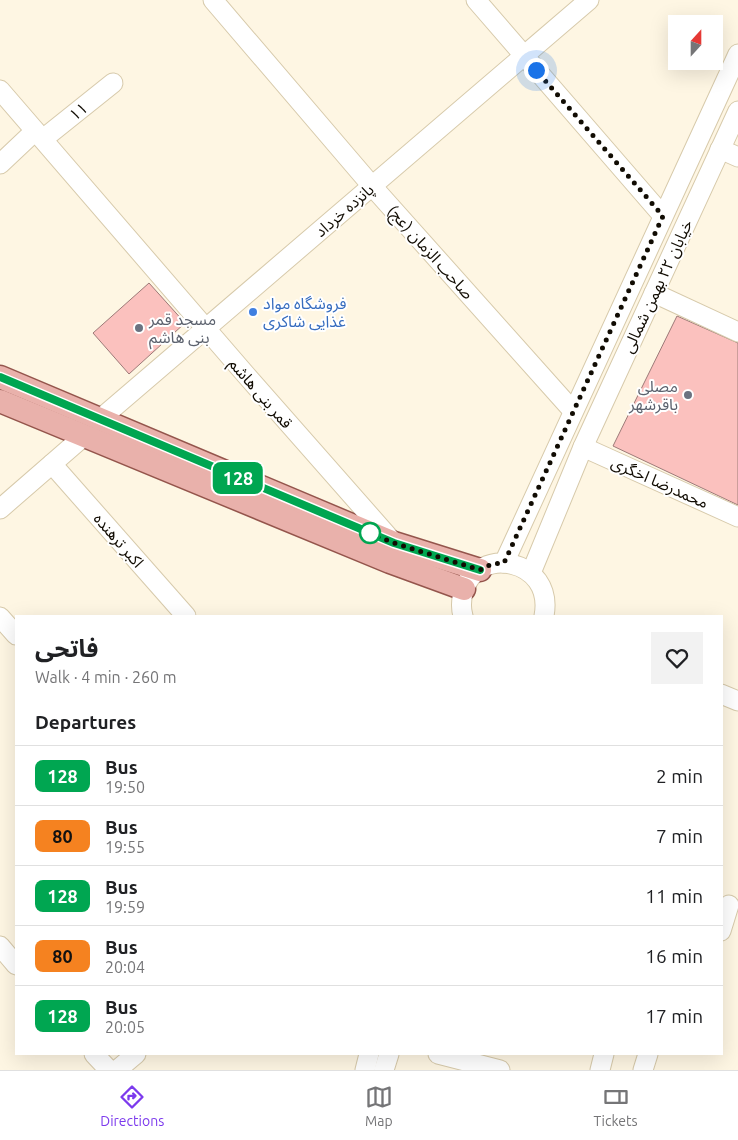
<!DOCTYPE html>
<meta charset="utf-8">
<style>
body{margin:0;font-family:Ubuntu,"Noto Sans Arabic",sans-serif;background:#f2f2f2;color:#202124;height:100vh;display:flex;flex-direction:column;font-size:19px;white-space:nowrap}
*{box-sizing:border-box;margin:0}
p{font-size:16px;color:#757577}
.icon{flex:none;width:28px;height:28px;fill:none;stroke:currentColor;stroke-width:2;stroke-linecap:round;stroke-linejoin:round}
.map{position:relative;flex:1;overflow:hidden}
.drawer{position:absolute;left:15px;top:615px;width:708px;height:440px;display:flex;flex-direction:column;background:#fff;border-radius:0px;box-shadow:0 5px 20px #0002}
.drawer>*{flex:none}
.badge{padding:0 10px;border-radius:8px;font-size:18px;line-height:32px}
.needle{width:32px;rotate:21deg}
.buttons{position:absolute;left:668px;top:15px;display:grid;gap:10px}
.buttons a{display:grid;place-items:center;width:55px;height:55px;border-radius:0px;background:#fff;box-shadow:0 5px 20px #0002;font-size:25px}
.you{position:absolute;width:25px;height:25px;margin:-12px;border:4px solid #fff;border-radius:50%;background:#1a73e8;box-shadow:0 0 0 8px #1a73e833}
.map>.badge{position:absolute;translate:-50% -50%;box-shadow:0 0 0 2px #fff}
h2{padding:0 20px;font-size:19px;line-height:45px}
.round{display:grid;place-items:center;flex:none;width:52px;height:52px;border-radius:0px;background:#f2f2f2}
.headline{display:flex;align-items:center;justify-content:space-between;height:85px;padding:0 20px}
h1{font-size:24px;font-weight:700;line-height:38px}
ul{padding:0;list-style:none}
li{display:flex;align-items:center;gap:15px;height:60px;padding:0 20px;border-top:1px solid #e0e0e0}
li div{flex:1}
li b{display:block;font-size:19px}
li em{font-style:normal}
li .badge{min-width:55px;font-weight:700;text-align:center}
.tabs{display:flex;justify-content:space-around;align-items:center;height:70px;border-top:1px solid #e0e0e0;background:#fff;font-size:14px;color:#757577}
.tabs a{display:grid;justify-items:center;gap:2px}
.tabs .current{color:#7c3aed}
.map>svg:first-child{display:block}
</style>
<div class="map">
<svg width="738" height="1070" viewBox="0 0 738 1070">
<rect width="100%" height="100%" fill="#fef6e3"/>
<g fill="#fbc1be" stroke="#9d7a78">
<polygon points="149,283 185,323 129,374 93,333"/>
<polygon points="677,316 738,343 738,505 613,446"/>
</g>
<g fill="none" stroke-linecap="round" stroke-linejoin="round">
<g stroke="#d7caab" stroke-width="21">
<g id="minor">
<polyline points="213,0 372,186 573,411"/>
<polyline points="476,0 663,216"/>
<polyline points="0,90 246,375 393,542"/>
<polyline points="43,139 113,83"/>
<polyline points="720,149 738,157"/>
<polyline points="0,164 35,131"/>
<polyline points="654,293 738,332"/>
<polyline points="99,420 589,0"/>
<polyline points="583,447 738,517"/>
<polyline points="52,464 186,616"/>
<polyline points="0,509 84,436"/>
<polyline points="504,563 738,54"/>
<polyline points="531,573 583,447 738,111"/>
<path d="M 463,616 C 461,609 461,601 463,593 C 475,544 555,558 544,616"/>
<polyline points="0,617 16,635"/>
<polyline points="721,694 738,701"/>
<polyline points="721,931 729,905"/>
<polyline points="0,946 16,965"/>
<polyline points="94,1054 109,1070"/>
<polyline points="438,1054 500,1070"/>
<polyline points="117,1070 136,1054"/>
<polyline points="365,1070 369,1054"/>
<polyline points="384,1070 389,1054"/>
<polyline points="600,1070 604,1054"/>
<polyline points="643,1070 648,1054"/>
</g>
</g>
<g stroke="#94554c" stroke-width="25">
<g id="major">
<polyline points="0,377 394,543 480,570"/>
<polyline points="0,401 390,562 464,589"/>
</g>
</g>
<use href="#minor" stroke="#fff" stroke-width="19"/>
<use href="#major" stroke="#e9b1ab" stroke-width="22"/>
</g>
<g fill="none" stroke-linecap="round" stroke-linejoin="round">
<g stroke="#fff" stroke-width="11">
<polyline id="line" points="0,377 394,543 480,570"/>
</g>
<use href="#line" stroke="#00a651" stroke-width="8"/>
<polyline stroke="#110c03" stroke-width="5" stroke-dasharray="0 9" points="370,533 394,543 480,570 492,564 504,563 663,216 536,70"/>
</g>
<circle fill="#3f7fe0" stroke="#fff" stroke-width="2" cx="253" cy="312" r="5"/>
<g fill="#6b7280" stroke="#fff" stroke-width="2">
<circle cx="139" cy="328" r="5"/>
<circle cx="688" cy="395" r="5"/>
</g>
<circle fill="#fff" stroke="#00a651" stroke-width="2.5" cx="370" cy="533" r="10"/>
<g text-anchor="middle" dominant-baseline="central" stroke-width="4" stroke-linejoin="round" paint-order="stroke">
<g font-size="16" fill="#110c03" stroke="#fff">
<text transform="translate(78 111) rotate(-39)">۱۱</text>
<text transform="translate(344 210) rotate(-41)">پانزده خرداد</text>
<text transform="translate(431 252) rotate(48)">صاحب الزمان (عج)</text>
<text transform="translate(657 286) rotate(-65)">خیابان ۲۲ بهمن شمالی</text>
<text transform="translate(261 393) rotate(49)">قمر بنی هاشم</text>
<text transform="translate(660 482) rotate(24)">محمدرضا اخگری</text>
<text transform="translate(119 540) rotate(49)">اکبر ترهنده</text>
</g>
<g font-size="16" fill="#366cbe" stroke="#fff" text-anchor="start">
<text x="263" y="303">فروشگاه مواد<tspan x="263" dy="18">غذایی شاکری</tspan></text>
</g>
<g font-size="16" fill="#5b616d" stroke="#fff" text-anchor="start">
<text x="149" y="319">مسجد قمر<tspan x="149" dy="18">بنی هاشم</tspan></text>
<text x="678" y="386" text-anchor="end">مصلی<tspan x="678" dy="18">باقرشهر</tspan></text>
</g>
</g>
</svg>
<div class="buttons">
<a><svg class="needle" viewBox="-14 -14 28 28"><path d="M0-13l5 13h-10z" fill="#e53935"/><path d="M0 13l5-13h-10z" fill="#757577"/></svg></a>
</div>
<div class="you" style="left:536px;top:70px"></div>
<b class="badge" style="left:238px;top:478px;background:#00a651;color:#fff">128</b>
<section class="drawer">
<div class="headline"><div><h1>فاتحی</h1><p>Walk · 4 min · 260 m</p></div><a class="round"><svg class="icon" aria-label="heart" viewBox="0 0 24 24"><path d="M12 20l-8-8c-3-5 5-10 8-4 3-6 11-1 8 4z"/></svg></a></div>
<h2>Departures</h2>
<ul>
<li><span class="badge" style="background:#00a651;color:#fff">128</span><div><b>Bus</b><p>19:50</p></div><em>2 min</em></li>
<li><span class="badge" style="background:#f58220;color:#111">80</span><div><b>Bus</b><p>19:55</p></div><em>7 min</em></li>
<li><span class="badge" style="background:#00a651;color:#fff">128</span><div><b>Bus</b><p>19:59</p></div><em>11 min</em></li>
<li><span class="badge" style="background:#f58220;color:#111">80</span><div><b>Bus</b><p>20:04</p></div><em>16 min</em></li>
<li><span class="badge" style="background:#00a651;color:#fff">128</span><div><b>Bus</b><p>20:05</p></div><em>17 min</em></li>
</ul>
</section>
</div>
<nav class="tabs">
<a class="current"><svg class="icon" aria-label="directions" viewBox="0 0 24 24"><path d="M12 3l9 9-9 9-9-9zM9 14v-3h6M13 9l2 2-2 2"/></svg>Directions</a>
<a><svg class="icon" aria-label="map" viewBox="0 0 24 24"><path d="M3 6l6-2 6 2 6-2v14l-6 2-6-2-6 2zM9 4v14M15 6v14"/></svg>Map</a>
<a><svg class="icon" aria-label="tickets" viewBox="0 0 24 24"><path d="M3 7h18v10H3zM15 7v10"/></svg>Tickets</a>
</nav>
